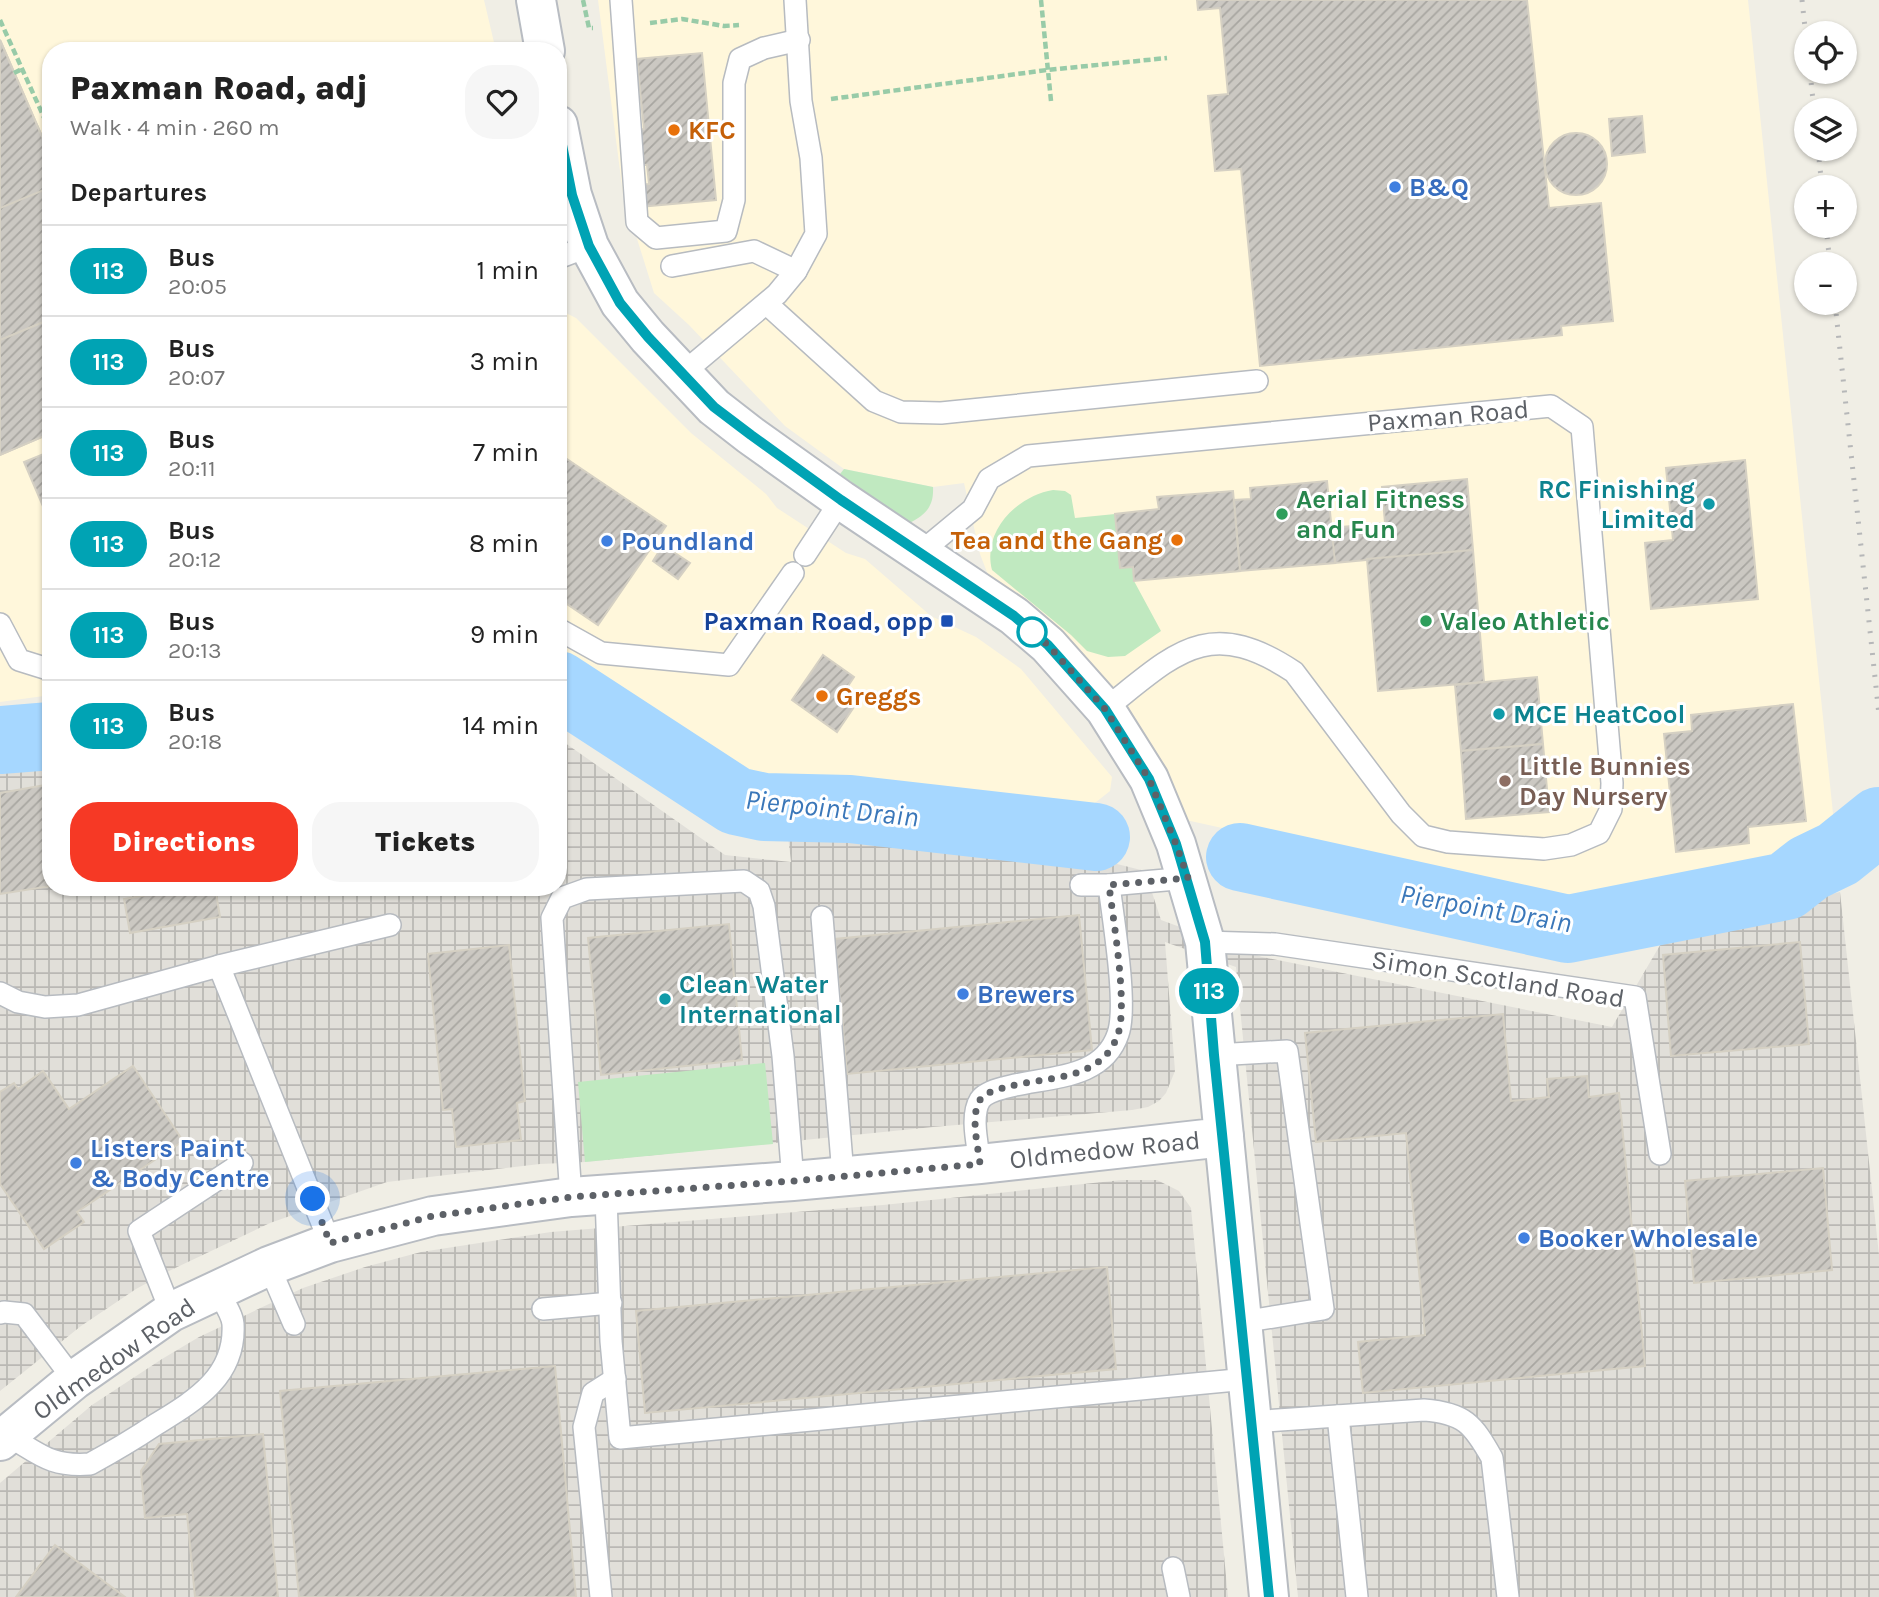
<!DOCTYPE html>
<meta charset="utf-8">
<style>
body{margin:0;font-family:Karla,sans-serif;background:#f6f6f6;color:#222;height:100vh;display:flex;flex-direction:column;font-size:26px;white-space:nowrap}
*{box-sizing:border-box;margin:0}
p{font-size:23px;color:#767676}
.icon{flex:none;width:38px;height:38px;fill:none;stroke:currentColor;stroke-width:2;stroke-linecap:round;stroke-linejoin:round}
.map{position:relative;flex:1;overflow:hidden}
.drawer{position:absolute;left:42px;top:42px;width:525px;height:854px;display:flex;flex-direction:column;background:#fff;border-radius:28px;box-shadow:0 2px 5px #0004}
.drawer>*{flex:none}
.badge{padding:0 14px;border-radius:23px;font-size:24px;line-height:46px}
.buttons{position:absolute;left:1794px;top:21px;display:grid;gap:14px}
.buttons a{display:grid;place-items:center;width:63px;height:63px;border-radius:50%;background:#fff;box-shadow:0 2px 5px #0004;font-size:35px}
.you{position:absolute;width:35px;height:35px;margin:-18px;border:5px solid #fff;border-radius:50%;background:#1a73e8;box-shadow:0 0 0 10px #1a73e833}
.map>.badge{position:absolute;translate:-50% -50%;box-shadow:0 0 0 4px #fff}
h2{padding:0 28px;font-size:26px;line-height:63px}
.round{display:grid;place-items:center;flex:none;width:74px;height:74px;border-radius:28px;background:#f6f6f6}
.headline{display:flex;align-items:center;justify-content:space-between;height:119px;padding:0 28px}
h1{font-size:33px;font-weight:800;line-height:52px}
.cta{display:flex;gap:14px;margin-top:auto;padding:14px 28px}
.cta a{flex:1;height:80px;border-radius:28px;background:#f63925;color:#fff;font-size:28px;font-weight:800;line-height:80px;text-align:center}
.cta a+a{background:#f6f6f6;color:#222}
ul{padding:0;list-style:none}
li{display:flex;align-items:center;gap:21px;height:91px;padding:0 28px;border-top:2px solid #e0e0e0}
li div{flex:1}
li b{display:block;font-size:26px}
li em{font-style:normal}
li .badge{min-width:77px;font-weight:700;text-align:center}
.map>svg:first-child{display:block}
</style>
<div class="map">
<svg width="1879" height="1597" viewBox="0 0 1879 1597">
<defs>
<pattern id="industrial-grid" width="8" height="8" patternUnits="userSpaceOnUse" patternTransform="scale(1.75)"><rect width="8" height="8" fill="#e1dfd9"/><path d="M0 4h8M4 0v8" fill="none" stroke="#bab8b4"/></pattern>
<pattern id="building-hatch" width="6" height="6" patternUnits="userSpaceOnUse" patternTransform="scale(1.75)"><rect width="6" height="6" fill="#cbc8c2"/><path d="M-1 1l2-2M0 6l6-6M5 7l2-2" fill="none" stroke="#a8a6a1"/></pattern>
</defs>
<rect width="100%" height="100%" fill="#f0eee5"/>
<g fill="#fff7db">
<polygon points="0,0 484,0 496,51 51,51 51,695 0,702"/>
<polygon points="598,0 1748,0 1836,842 1794,865 1764,874 1642,905 1583,908 1186,820 990,580 980,554 964,483 933,487 844,469 785,426 689,325 654,293 623,194"/>
<polygon points="558,306 560,310 576,318 691,433 766,494 777,508 846,553 865,559 931,616 976,637 1021,669 1112,777 1110,791 1086,810 741,778 558,657"/>
</g>
<g fill="url(#industrial-grid)">
<polygon points="558,738 725,855 791,862 788,836 921,844 1097,859 1145,871 1161,920 1262,957 1612,1027 1666,935 1840,892 1879,1255 1879,1597 1298,1597 1236,967 1165,942 1175,1071 1166,1093 1159,1101 1148,1107 1132,1110 933,1127 585,1162 540,1164 387,1182 270,1223 171,1270 136,1289 81,1326 0,1391 0,758 51,751 51,887 558,887"/>
<polygon points="1122,1180 1157,1180 1179,1191 1191,1208 1228,1597 0,1597 0,1483 92,1405 162,1359 199,1337 303,1288 365,1267 421,1252 551,1232 883,1205"/>
</g>
<g fill="#c0e9c0">
<path d="M 844,469 L 933,487 C 934,506 926,515 909,523 L 840,474 Z"/>
<path d="M 1053,490 L 1065,491 L 1071,495 L 1075,518 L 1115,514 L 1120,567 L 1133,567 L 1134,581 L 1161,631 L 1125,656 L 1108,657 L 1087,651 L 1071,635 L 992,570 C 982,531 1017,496 1053,490 Z"/>
<polygon points="765,1063 773,1144 585,1162 578,1082"/>
</g>
<g fill="none" stroke-linecap="round" stroke-linejoin="round">
<g stroke="#a6d7ff" stroke-width="68">
<polyline points="558,685 736,801 764,807 850,809 1096,837"/>
<polyline points="0,740 51,736"/>
<polyline points="1240,857 1568,929 1786,886 1809,868 1838,854 1879,821"/>
</g>
</g>
<g fill="url(#building-hatch)" stroke="#d5d0c3" stroke-width="2">
<polygon points="1197,0 1527,0 1549,208 1601,203 1613,321 1561,326 1562,335 1260,366 1241,169 1215,171 1208,96 1228,94 1220,8 1198,10"/>
<polygon points="0,40 51,157 51,187 0,208"/>
<polygon points="0,40 51,157 51,433 0,455"/>
<polygon points="702,53 716,200 640,207 639,185 649,184 647,165 637,165 633,131 644,129 637,59"/>
<polygon points="1642,116 1645,152 1612,156 1609,119"/>
<circle cx="1576" cy="164" r="31"/>
<polygon points="51,187 51,319 0,340 0,208"/>
<polygon points="51,319 51,433 0,455 0,340"/>
<polygon points="51,451 51,525 24,462"/>
<polygon points="558,453 666,526 598,625 558,598"/>
<polygon points="1745,460 1758,599 1651,609 1645,543 1673,540 1666,468"/>
<polygon points="1467,479 1473,550 1335,563 1331,528 1385,523 1382,487"/>
<polygon points="1327,481 1335,563 1240,571 1234,500 1251,499 1250,488"/>
<polygon points="1233,491 1240,571 1134,581 1133,567 1120,568 1115,514 1159,509 1157,497"/>
<polygon points="663,545 690,563 678,579 653,561"/>
<polygon points="1473,550 1484,682 1378,691 1367,559"/>
<polygon points="823,655 854,677 844,692 858,701 837,732 792,700"/>
<polygon points="1537,677 1543,744 1461,751 1455,685"/>
<polygon points="1793,704 1806,821 1748,827 1749,843 1676,852 1664,734 1692,731 1691,715"/>
<polygon points="1543,744 1549,812 1466,819 1461,751"/>
<polygon points="51,784 51,886 0,894 0,793"/>
<polygon points="193,887 215,887 220,917 130,933 124,899"/>
<polygon points="1079,915 1092,1050 847,1074 835,939"/>
<polygon points="729,924 742,1060 601,1075 588,938"/>
<polygon points="1800,942 1809,1044 1671,1056 1663,955"/>
<polygon points="509,945 525,1101 517,1103 521,1140 456,1147 452,1109 443,1110 428,954"/>
<polygon points="1503,1014 1511,1101 1549,1097 1547,1079 1587,1076 1589,1097 1619,1093 1645,1366 1363,1393 1358,1342 1425,1335 1406,1133 1316,1142 1305,1033"/>
<polygon points="133,1066 183,1141 77,1212 84,1222 44,1249 0,1184 0,1092 14,1083 18,1089 43,1071 69,1109"/>
<polygon points="1823,1168 1832,1270 1694,1283 1685,1181"/>
<polygon points="1107,1267 1116,1369 645,1413 636,1311"/>
<polygon points="555,1366 576,1597 299,1597 280,1391"/>
<polygon points="263,1434 278,1597 195,1597 187,1514 145,1518 141,1471 159,1444"/>
<polygon points="55,1545 125,1597 16,1597"/>
</g>
<g fill="none" stroke-linecap="round" stroke-linejoin="round">
<g stroke="#b7bbc0" stroke-width="24">
<g id="lane">
<polyline points="621,0 637,222 656,238 726,231 734,200 734,83 740,59 764,48 799,40"/>
<polyline points="558,258 589,246"/>
<polyline points="672,266 754,251 796,271"/>
<polyline points="767,304 874,401 901,412 941,413 1257,381"/>
<polyline points="683,373 777,294 796,271 816,234 811,158 801,101 795,0"/>
<path d="M 921,552 L 973,509 L 989,479 L 1028,456 L 1551,406 L 1582,427 L 1612,783 L 1611,809 L 1599,833 L 1571,845 L 1544,849 L 1448,842 L 1423,836 L 1401,814 L 1294,672 C 1207,614 1174,655 1105,709"/>
<polyline points="805,555 841,500"/>
<polyline points="0,624 19,660 51,670"/>
<polyline points="558,629 601,653 729,665 793,573"/>
<polyline points="1081,885 1109,885 1188,878"/>
<polyline points="822,917 843,1175"/>
<polyline points="1205,942 1275,944 1635,997 1660,1154"/>
<polyline points="219,966 390,925"/>
<polyline points="0,993 18,1002 45,1007 78,1005 219,966 330,1243"/>
<polyline points="1215,1055 1287,1051 1323,1309 1242,1322"/>
<path d="M 980,1164 C 978,1146 970,1116 980,1100 C 985,1093 995,1090 1003,1088 C 1043,1076 1102,1082 1118,1034 C 1128,1006 1113,919 1109,885"/>
<polyline points="606,1196 611,1341 620,1438 1247,1379"/>
<polyline points="571,1197 552,918 562,898 587,889 744,881 759,891 764,906 783,1056 793,1181"/>
<polyline points="269,1266 294,1324"/>
<polyline points="543,1309 611,1303"/>
<polyline points="171,1312 139,1231 242,1163"/>
<polyline points="0,1313 4,1312 24,1314 74,1380"/>
<polyline points="1338,1416 1357,1597"/>
<path d="M 1250,1422 L 1424,1410 C 1464,1413 1473,1424 1492,1458 L 1508,1597"/>
<path d="M 7,1435 C 40,1454 50,1467 90,1464 C 112,1452 134,1439 155,1425 C 194,1401 236,1377 233,1324 C 232,1313 222,1300 217,1290"/>
<polyline points="1173,1568 1179,1597"/>
<polyline points="601,1597 584,1427 593,1393 615,1379"/>
</g>
</g>
<g stroke="#b7bbc0" stroke-width="42">
<polyline id="street" points="1224,1137 1269,1597"/>
</g>
<g stroke="#b8bcc2" stroke-width="42">
<g id="secondary">
<polyline points="536,0 545,51"/>
<polyline points="0,1441 74,1380 171,1312 269,1266 330,1243 433,1216 571,1197 793,1181 980,1164 1224,1137 1205,942 1176,844 1149,779 1105,709 1048,645 1014,616 841,500 750,435 714,407 648,337 620,303 589,246 572,195 558,125"/>
</g>
</g>
<g stroke="#98cba8" stroke-width="4.5" stroke-dasharray="7 3.5" stroke-linecap="butt">
<polyline points="583,0 589,28 593,28"/>
<polyline points="1041,0 1051,101"/>
<polyline points="0,20 51,133"/>
<polyline points="650,23 682,19 724,26 739,25"/>
<polyline points="14,73 22,69"/>
<polyline points="831,99 1047,70 1167,58"/>
<polyline points="49,153 51,153"/>
</g>
<use href="#lane" stroke="#fff" stroke-width="21"/>
<use href="#street" stroke="#fff" stroke-width="38"/>
<use href="#secondary" stroke="#fff" stroke-width="38"/>
<g stroke="#b6b7b8" stroke-width="5" stroke-dasharray="2 9" stroke-linecap="butt">
<polyline points="1802,0 1806,37"/>
<polyline points="1810,72 1814,110"/>
<polyline points="1818,149 1822,187"/>
<polyline points="1826,226 1830,264"/>
<polyline points="1835,303 1879,715"/>
</g>
</g>
<g fill="none" stroke-linecap="round" stroke-linejoin="round">
<g stroke="#fff" stroke-width="16">
<polyline id="line" points="558,125 572,195 589,246 620,303 648,337 714,407 751,435 841,500 1014,616 1048,645 1105,709 1149,779 1176,844 1205,942 1214,1055 1269,1597"/>
</g>
<use href="#line" stroke="#00a3b4" stroke-width="10"/>
<path stroke="#5d6167" stroke-width="7" stroke-dasharray="0 12.6" d="M 313,1199 L 330,1243 L 433,1216 L 571,1197 L 793,1181 L 980,1164 C 978,1146 970,1116 980,1100 C 985,1093 995,1090 1003,1088 C 1043,1076 1102,1083 1118,1034 C 1128,1005 1113,919 1109,885 L 1188,878 L 1176,844 L 1149,779 L 1105,709 L 1048,645 L 1032,632"/>
</g>
<g fill="#e8710a" stroke="#fff" stroke-width="2.5">
<circle cx="674" cy="130" r="7"/>
<circle cx="1177" cy="540" r="7"/>
<circle cx="822" cy="696" r="7"/>
</g>
<g fill="#3f7fe0" stroke="#fff" stroke-width="2.5">
<circle cx="1395" cy="187" r="7"/>
<circle cx="607" cy="541" r="7"/>
<circle cx="963" cy="994" r="7"/>
<circle cx="76" cy="1163" r="7"/>
<circle cx="1524" cy="1238" r="7"/>
</g>
<g fill="#0f9aa8" stroke="#fff" stroke-width="2.5">
<circle cx="1709" cy="504" r="7"/>
<circle cx="1499" cy="714" r="7"/>
<circle cx="665" cy="999" r="7"/>
</g>
<g fill="#2e9e5b" stroke="#fff" stroke-width="2.5">
<circle cx="1282" cy="514" r="7"/>
<circle cx="1426" cy="621" r="7"/>
</g>
<rect fill="#1a4fb4" stroke="#fff" stroke-width="2.5" x="940" y="614" width="14" height="14" rx="3.5"/>
<circle fill="#fff" stroke="#00a3b4" stroke-width="3.5" cx="1032" cy="632" r="14"/>
<circle fill="#8d6e63" stroke="#fff" stroke-width="2.5" cx="1505" cy="781" r="7"/>
<g text-anchor="middle" dominant-baseline="central" stroke-width="6" stroke-linejoin="round" paint-order="stroke">
<g font-size="26" font-weight="bold" fill="#c56008" stroke="#fff" text-anchor="start">
<text x="688" y="130">KFC</text>
<text x="1163" y="540" text-anchor="end">Tea and the Gang</text>
<text x="836" y="696">Greggs</text>
</g>
<g font-size="26" font-weight="bold" fill="#366cbe" stroke="#fff" text-anchor="start">
<text x="1409" y="187">B&amp;Q</text>
<text x="621" y="541">Poundland</text>
<text x="977" y="994">Brewers</text>
<text x="90" y="1148">Listers Paint<tspan x="90" dy="30">&amp; Body Centre</tspan></text>
<text x="1538" y="1238">Booker Wholesale</text>
</g>
<g font-size="26" fill="#5d6167" stroke="#fff">
<text transform="translate(1448 416) rotate(-5)">Paxman Road</text>
<text transform="translate(1498 979) rotate(9)">Simon Scotland Road</text>
<text transform="translate(1105 1150) rotate(-6)">Oldmedow Road</text>
<text transform="translate(114 1359) rotate(-35)">Oldmedow Road</text>
</g>
<g font-size="26" font-weight="bold" fill="#0d838f" stroke="#fff" text-anchor="start">
<text x="1695" y="489" text-anchor="end">RC Finishing<tspan x="1695" dy="30">Limited</tspan></text>
<text x="1513" y="714">MCE HeatCool</text>
<text x="679" y="984">Clean Water<tspan x="679" dy="30">International</tspan></text>
</g>
<g font-size="26" font-weight="bold" fill="#27864d" stroke="#fff" text-anchor="start">
<text x="1296" y="499">Aerial Fitness<tspan x="1296" dy="30">and Fun</tspan></text>
<text x="1440" y="621">Valeo Athletic</text>
</g>
<g font-size="26" font-weight="bold" fill="#164399" stroke="#fff" text-anchor="end">
<text x="933" y="621">Paxman Road, opp</text>
</g>
<g font-size="26" font-weight="bold" fill="#785e54" stroke="#fff" text-anchor="start">
<text x="1519" y="766">Little Bunnies<tspan x="1519" dy="30">Day Nursery</tspan></text>
</g>
<g font-size="28" font-style="italic" fill="#3a77b9" stroke="#fff">
<text transform="translate(832 808) rotate(6)">Pierpoint Drain</text>
<text transform="translate(1486 908) rotate(10)">Pierpoint Drain</text>
</g>
</g>
</svg>
<div class="buttons">
<a><svg class="icon" aria-label="locate" viewBox="0 0 24 24"><circle cx="12" cy="12" r="6"/><path d="M12 2v4M12 18v4M2 12h4M18 12h4"/></svg></a>
<a><svg class="icon" aria-label="layers" viewBox="0 0 24 24"><path d="M12 4l9 5-9 5-9-5zM3 14l9 5 9-5"/></svg></a>
<a>+</a>
<a>−</a>
</div>
<div class="you" style="left:313px;top:1199px"></div>
<b class="badge" style="left:1209px;top:991px;background:#00a3b4;color:#fff">113</b>
<section class="drawer">
<div class="headline"><div><h1>Paxman Road, adj</h1><p>Walk · 4 min · 260 m</p></div><a class="round"><svg class="icon" aria-label="heart" viewBox="0 0 24 24"><path d="M12 20l-8-8c-3-5 5-10 8-4 3-6 11-1 8 4z"/></svg></a></div>
<h2>Departures</h2>
<ul>
<li><span class="badge" style="background:#00a3b4;color:#fff">113</span><div><b>Bus</b><p>20:05</p></div><em>1 min</em></li>
<li><span class="badge" style="background:#00a3b4;color:#fff">113</span><div><b>Bus</b><p>20:07</p></div><em>3 min</em></li>
<li><span class="badge" style="background:#00a3b4;color:#fff">113</span><div><b>Bus</b><p>20:11</p></div><em>7 min</em></li>
<li><span class="badge" style="background:#00a3b4;color:#fff">113</span><div><b>Bus</b><p>20:12</p></div><em>8 min</em></li>
<li><span class="badge" style="background:#00a3b4;color:#fff">113</span><div><b>Bus</b><p>20:13</p></div><em>9 min</em></li>
<li><span class="badge" style="background:#00a3b4;color:#fff">113</span><div><b>Bus</b><p>20:18</p></div><em>14 min</em></li>
</ul>
<div class="cta"><a>Directions</a><a>Tickets</a></div>
</section>
</div>
